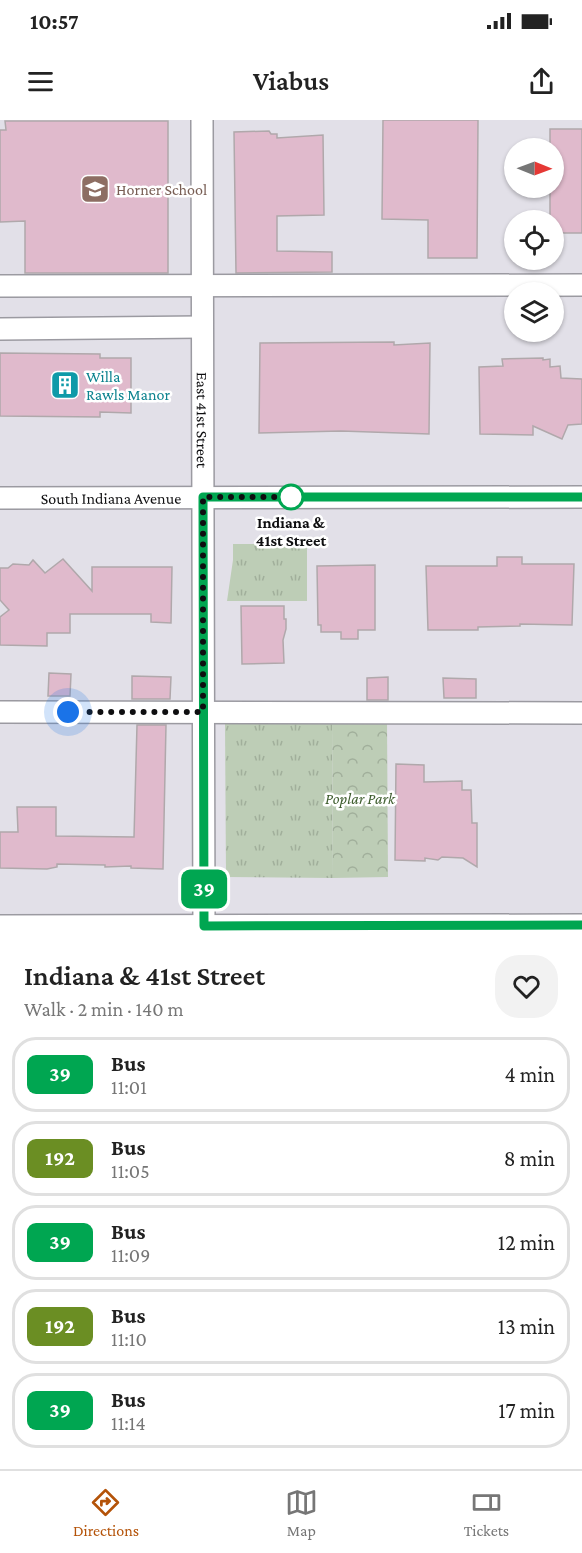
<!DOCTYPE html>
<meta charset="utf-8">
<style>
body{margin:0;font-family:"Crimson Pro",serif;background:#f2f2f2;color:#222;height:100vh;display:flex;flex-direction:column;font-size:22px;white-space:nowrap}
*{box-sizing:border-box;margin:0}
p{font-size:20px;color:#767676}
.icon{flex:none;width:33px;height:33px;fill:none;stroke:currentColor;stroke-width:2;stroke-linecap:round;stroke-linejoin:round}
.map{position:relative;height:815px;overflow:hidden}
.sheet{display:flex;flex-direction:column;background:#fff;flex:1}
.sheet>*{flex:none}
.badge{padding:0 12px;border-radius:9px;font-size:21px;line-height:39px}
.needle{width:39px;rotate:91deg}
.tools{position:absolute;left:504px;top:18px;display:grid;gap:12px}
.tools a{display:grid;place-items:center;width:60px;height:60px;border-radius:50%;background:#fff;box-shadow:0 2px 4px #0004;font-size:30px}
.you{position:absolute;width:30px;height:30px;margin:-15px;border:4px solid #fff;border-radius:50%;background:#1a73e8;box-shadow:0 0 0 9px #1a73e833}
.map>.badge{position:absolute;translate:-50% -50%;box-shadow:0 0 0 3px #fff}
.round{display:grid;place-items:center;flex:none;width:63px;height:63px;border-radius:24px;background:#f2f2f2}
.overview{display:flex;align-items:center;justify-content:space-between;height:102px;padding:0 24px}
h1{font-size:28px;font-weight:600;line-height:45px}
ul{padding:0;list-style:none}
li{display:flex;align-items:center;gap:18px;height:75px;margin:0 12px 9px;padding:0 12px;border:3px solid #e0e0e0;border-radius:24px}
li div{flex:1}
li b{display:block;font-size:22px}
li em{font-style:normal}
li .badge{min-width:66px;font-weight:700;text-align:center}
.status{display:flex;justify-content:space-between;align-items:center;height:42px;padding:0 30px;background:#fff;direction:ltr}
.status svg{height:16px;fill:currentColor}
header{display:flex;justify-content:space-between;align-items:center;height:78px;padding:0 24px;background:#fff;font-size:27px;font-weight:600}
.menu{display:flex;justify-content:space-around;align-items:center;height:84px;border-top:2px solid #e0e0e0;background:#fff;font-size:16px;color:#767676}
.menu a{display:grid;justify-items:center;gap:3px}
.menu .current{color:#b45309}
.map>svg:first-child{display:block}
</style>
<div class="status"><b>10:57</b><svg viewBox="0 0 49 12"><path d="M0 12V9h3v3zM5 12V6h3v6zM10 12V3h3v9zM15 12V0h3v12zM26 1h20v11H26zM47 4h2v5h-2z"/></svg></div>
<header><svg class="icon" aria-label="menu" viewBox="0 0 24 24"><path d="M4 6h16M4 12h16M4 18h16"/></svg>Viabus<svg class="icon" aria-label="share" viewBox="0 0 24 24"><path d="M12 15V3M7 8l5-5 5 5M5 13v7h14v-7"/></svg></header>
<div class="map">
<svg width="582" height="815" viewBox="0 0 582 815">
<defs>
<pattern id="grass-tufts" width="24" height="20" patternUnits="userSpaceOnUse" patternTransform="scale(1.5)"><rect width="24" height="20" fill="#bdcdb6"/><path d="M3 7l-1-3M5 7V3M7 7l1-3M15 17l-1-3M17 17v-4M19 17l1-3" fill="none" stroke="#a1af9b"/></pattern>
<pattern id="park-crowns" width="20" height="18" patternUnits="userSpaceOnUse" patternTransform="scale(1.5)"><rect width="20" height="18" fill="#bdcdb6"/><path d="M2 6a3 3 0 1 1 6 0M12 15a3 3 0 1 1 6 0" fill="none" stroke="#a1af9b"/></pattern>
</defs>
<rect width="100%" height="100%" fill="#e2e0e8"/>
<g fill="url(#grass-tufts)">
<polygon points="233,424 307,424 307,481 227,481 233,440"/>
<polygon points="332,599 333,758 226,757 225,602"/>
</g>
<polygon fill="url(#park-crowns)" points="332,599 387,599 388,757 333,758"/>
<g fill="#e0bacc" stroke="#b0a8ab" stroke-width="1.5">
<polygon points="383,0 478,0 477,138 428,138 428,100 382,99"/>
<polygon points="5,1 168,1 168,153 25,153 25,101 0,102 0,10 6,10"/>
<polygon points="550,9 582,9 582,113 554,113 554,100 550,100 550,68 554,68 554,28 550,28"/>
<polygon points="269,11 271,14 277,14 277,18 323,15 324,95 277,96 277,131 332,132 332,152 236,153 234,12"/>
<polygon points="394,222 394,225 430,223 429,314 341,311 259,313 260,223"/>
<polygon points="0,233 100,234 100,238 131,238 131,293 100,292 100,297 0,296"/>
<polygon points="543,238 543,240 550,239 550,247 560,246 561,258 582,259 582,304 568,305 562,319 533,306 533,315 480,314 479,247 503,246 502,239"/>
<polygon points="497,437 522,437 522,444 574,444 572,505 520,504 520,506 478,507 478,510 428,510 426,446 497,446"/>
<polygon points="63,439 92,471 92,447 172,447 171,503 151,502 151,494 70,494 70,513 47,513 47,526 0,525 0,497 9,490 0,480 0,448 8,448 13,444 29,445 33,440 45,453"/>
<polygon points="375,445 375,510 358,510 358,519 341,519 341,512 321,512 321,505 318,505 317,446"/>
<polygon points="241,486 284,486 284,499 286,499 286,509 283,520 284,543 242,544"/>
<polygon points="49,553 71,554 70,576 48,576"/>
<polygon points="132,556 171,557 170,579 132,579"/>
<polygon points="388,557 388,580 367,580 367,558"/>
<polygon points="443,558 476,559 476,578 444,578"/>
<polygon points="137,605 166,605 163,749 131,748 131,746 105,747 105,745 57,744 57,747 47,749 0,748 0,712 18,712 17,687 56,687 56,716 134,717"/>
<polygon points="396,644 424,645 424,662 462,661 462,670 471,670 472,703 477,703 477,747 463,738 442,737 438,740 425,738 425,741 395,740"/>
</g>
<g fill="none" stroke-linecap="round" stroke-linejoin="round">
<g stroke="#9b9aa1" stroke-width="24">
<g id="minor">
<path id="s1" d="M 202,0 L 204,815"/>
<polyline points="0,166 582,165"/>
<polyline points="0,209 202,207"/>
<path id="s2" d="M 0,378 L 582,377"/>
<polyline points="0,592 582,593"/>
<polyline points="0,806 582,805"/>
</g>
</g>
<use href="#minor" stroke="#fff" stroke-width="21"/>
</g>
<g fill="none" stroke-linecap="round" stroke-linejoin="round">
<g stroke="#fff" stroke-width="14">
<polyline id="line" points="582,377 203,377 204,806 582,805"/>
</g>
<use href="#line" stroke="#00a651" stroke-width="9"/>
<polyline stroke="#0e0e10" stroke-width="6" stroke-dasharray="0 10.8" points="68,592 203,592 203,377 291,377"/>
</g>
<defs>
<g id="school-square" transform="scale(1.5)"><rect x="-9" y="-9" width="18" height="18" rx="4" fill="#8d6e63" stroke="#fff"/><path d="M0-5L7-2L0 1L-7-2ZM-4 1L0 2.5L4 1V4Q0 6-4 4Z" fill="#fff"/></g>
<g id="building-square" transform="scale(1.5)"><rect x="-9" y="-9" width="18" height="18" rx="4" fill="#0f9aa8" stroke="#fff"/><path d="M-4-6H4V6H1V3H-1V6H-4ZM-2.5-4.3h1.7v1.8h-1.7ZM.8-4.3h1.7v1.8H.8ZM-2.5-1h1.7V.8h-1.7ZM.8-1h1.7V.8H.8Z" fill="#fff"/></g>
</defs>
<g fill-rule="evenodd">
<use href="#school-square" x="95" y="69"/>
<use href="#building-square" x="65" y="265"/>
</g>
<circle fill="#fff" stroke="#00a651" stroke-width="3" cx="291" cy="377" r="12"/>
<g text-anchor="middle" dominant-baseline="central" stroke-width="5" stroke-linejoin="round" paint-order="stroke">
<g font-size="16" fill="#785e54" stroke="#fff" text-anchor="start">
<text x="116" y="69">Horner School</text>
</g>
<g font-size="16" fill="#0d838f" stroke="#fff" text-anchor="start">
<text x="86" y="256">Willa<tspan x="86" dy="18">Rawls Manor</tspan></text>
</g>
<g font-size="16" fill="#0e0e10" stroke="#fff">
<text stroke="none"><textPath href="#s1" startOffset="300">East 41st Street</textPath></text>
<text stroke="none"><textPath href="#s2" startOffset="111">South Indiana Avenue</textPath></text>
</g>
<g font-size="16" font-weight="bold" fill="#0e0e10" stroke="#fff">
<text x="291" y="402">Indiana &amp;<tspan x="291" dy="18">41st Street</tspan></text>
</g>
<g font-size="16" font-style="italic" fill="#3f5e2f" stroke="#fff">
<text x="360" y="678">Poplar Park</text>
</g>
</g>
</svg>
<div class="tools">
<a><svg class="needle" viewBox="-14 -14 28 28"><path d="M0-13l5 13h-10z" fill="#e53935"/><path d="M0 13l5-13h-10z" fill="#767676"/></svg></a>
<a><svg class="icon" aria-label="locate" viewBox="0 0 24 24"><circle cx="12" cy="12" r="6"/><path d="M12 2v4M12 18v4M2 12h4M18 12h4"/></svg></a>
<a><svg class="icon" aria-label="layers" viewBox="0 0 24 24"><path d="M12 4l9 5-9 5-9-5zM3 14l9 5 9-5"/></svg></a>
</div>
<div class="you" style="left:68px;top:592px"></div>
<b class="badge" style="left:204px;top:769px;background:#00a651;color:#fff">39</b>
</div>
<section class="sheet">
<div class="overview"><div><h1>Indiana &amp; 41st Street</h1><p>Walk · 2 min · 140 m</p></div><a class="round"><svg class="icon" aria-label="heart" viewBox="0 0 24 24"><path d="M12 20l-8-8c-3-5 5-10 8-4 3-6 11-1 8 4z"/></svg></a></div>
<ul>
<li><span class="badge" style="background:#00a651;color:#fff">39</span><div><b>Bus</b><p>11:01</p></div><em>4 min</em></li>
<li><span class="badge" style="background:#6b8e23;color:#fff">192</span><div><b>Bus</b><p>11:05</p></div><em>8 min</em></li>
<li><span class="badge" style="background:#00a651;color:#fff">39</span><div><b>Bus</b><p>11:09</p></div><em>12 min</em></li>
<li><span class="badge" style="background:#6b8e23;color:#fff">192</span><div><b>Bus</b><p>11:10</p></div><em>13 min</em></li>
<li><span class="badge" style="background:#00a651;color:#fff">39</span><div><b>Bus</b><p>11:14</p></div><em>17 min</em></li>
</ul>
</section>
<nav class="menu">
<a class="current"><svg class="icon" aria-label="directions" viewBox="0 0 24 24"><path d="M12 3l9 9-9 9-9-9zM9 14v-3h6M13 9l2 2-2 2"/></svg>Directions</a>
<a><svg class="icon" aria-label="map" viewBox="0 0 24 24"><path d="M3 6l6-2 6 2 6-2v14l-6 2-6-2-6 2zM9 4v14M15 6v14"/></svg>Map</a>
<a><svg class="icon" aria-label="tickets" viewBox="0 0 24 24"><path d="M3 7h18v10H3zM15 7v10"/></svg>Tickets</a>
</nav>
